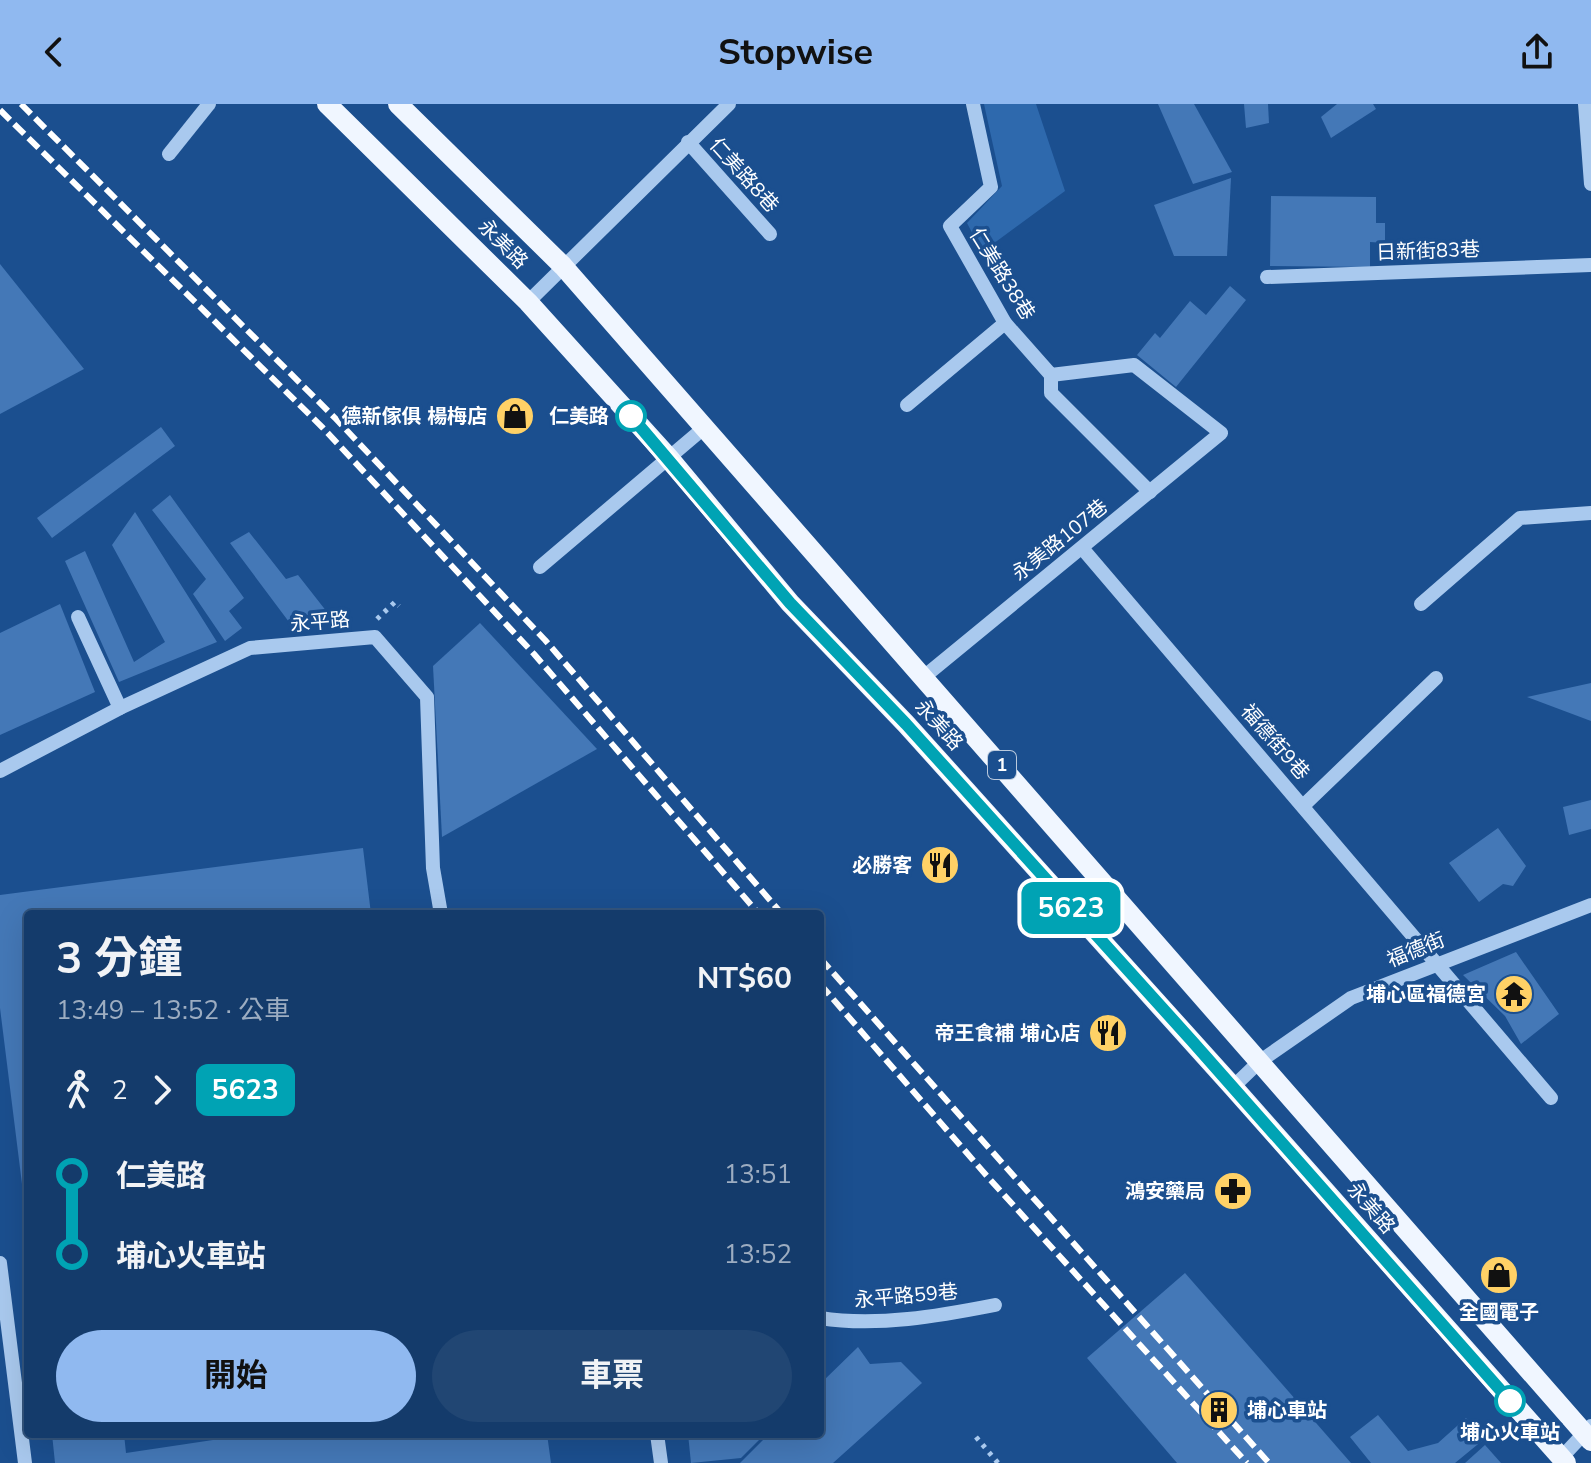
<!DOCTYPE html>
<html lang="zh-TW">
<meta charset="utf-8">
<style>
body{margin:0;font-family:"Nunito Sans","Noto Sans TC",sans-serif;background:#214673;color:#f1f3f6;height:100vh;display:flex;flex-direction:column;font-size:30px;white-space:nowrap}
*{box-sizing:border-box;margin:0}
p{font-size:26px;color:#9dadc1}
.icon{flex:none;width:44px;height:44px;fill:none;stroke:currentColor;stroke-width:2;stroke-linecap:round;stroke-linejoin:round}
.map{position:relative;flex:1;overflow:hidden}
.sheet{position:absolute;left:24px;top:806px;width:800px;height:528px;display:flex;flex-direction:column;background:#143b6b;border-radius:8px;box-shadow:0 8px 32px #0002,0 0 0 2px #33557e}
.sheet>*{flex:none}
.badge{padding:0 16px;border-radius:12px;font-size:28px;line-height:52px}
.map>.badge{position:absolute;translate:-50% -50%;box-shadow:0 0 0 4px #fff}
.legs{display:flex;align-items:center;gap:12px;height:88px;padding:0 32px;font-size:26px}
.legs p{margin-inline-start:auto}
.head{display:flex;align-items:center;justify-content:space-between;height:136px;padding:0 32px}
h1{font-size:44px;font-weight:700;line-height:60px}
.cta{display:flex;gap:16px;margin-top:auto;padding:16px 32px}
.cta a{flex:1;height:92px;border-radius:48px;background:#90b9f0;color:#111;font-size:32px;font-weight:700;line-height:92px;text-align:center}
.cta a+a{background:#214673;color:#f1f3f6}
ul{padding:0 32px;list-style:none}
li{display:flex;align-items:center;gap:28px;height:80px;font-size:30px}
li i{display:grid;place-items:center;width:12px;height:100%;margin:0 10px;background:currentColor}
li i::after{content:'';width:20px;height:20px;margin:-10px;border:6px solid;border-radius:50%;background:#143b6b}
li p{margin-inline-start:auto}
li:first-child i{background:linear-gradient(#0000 50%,currentColor 0)}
li:last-child i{background:linear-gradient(currentColor 50%,#0000 0)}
header{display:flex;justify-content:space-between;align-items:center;height:104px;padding:0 32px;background:#90b9f0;color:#111;font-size:36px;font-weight:700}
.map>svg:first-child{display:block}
</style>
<header><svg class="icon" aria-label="back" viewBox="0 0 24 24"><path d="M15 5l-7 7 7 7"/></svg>Stopwise<svg class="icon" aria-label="share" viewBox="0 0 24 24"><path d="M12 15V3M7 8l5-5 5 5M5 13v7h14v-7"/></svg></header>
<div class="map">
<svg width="1591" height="1359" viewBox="0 0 1591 1359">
<rect width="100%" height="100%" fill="#1b4f8f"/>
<polygon fill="#2e69ad" points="984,0 1036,0 1065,87 982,148 967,119 1002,82"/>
<g fill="#4478b7">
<polygon points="1158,0 1194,0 1232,68 1193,80"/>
<polygon points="1244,0 1268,0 1269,19 1246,24"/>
<polygon points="1337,0 1373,0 1376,5 1331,34 1321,13"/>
<polygon points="1231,74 1227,152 1174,152 1154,101"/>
<polygon points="1271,92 1376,93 1376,119 1385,119 1385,139 1370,138 1370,163 1270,162"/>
<polygon points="0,160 84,265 0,310"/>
<polygon points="1230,182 1246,196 1176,283 1137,251 1155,229 1160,234 1190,197 1206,211"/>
<polygon points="161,323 175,342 52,434 37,414"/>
<polygon points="170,391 244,494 229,507 242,524 225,537 193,490 206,475 152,406"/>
<polygon points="135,408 217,538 119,578 65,457 85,447 134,558 165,538 112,441"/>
<polygon points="249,428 286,475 298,471 327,508 292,522 230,439"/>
<polygon points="60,500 95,588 0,631 0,529"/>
<polygon points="480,519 597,645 442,733 433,562"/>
<polygon points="1591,579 1591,617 1527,593"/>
<polygon points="1591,696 1591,725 1569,731 1563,703"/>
<polygon points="1498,724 1526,762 1513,782 1503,780 1479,798 1449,759"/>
<polygon points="363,744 371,810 28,810 26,1112 0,904 0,791"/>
<polygon points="1516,848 1559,910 1521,940 1505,912 1463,871"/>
<polygon points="1185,1169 1351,1359 1177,1359 1087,1254"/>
<polygon points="858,1243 870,1260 901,1258 922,1279 833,1359 740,1359 769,1330 820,1330 820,1280"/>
<polygon points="1378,1311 1408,1347 1438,1339 1466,1314 1483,1336 1455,1359 1371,1359 1350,1333"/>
<polygon points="52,1330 124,1330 126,1349 253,1330 547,1330 551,1359 55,1359"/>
<polygon points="688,1330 765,1330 741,1354 691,1359"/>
<polygon points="1485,1341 1501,1359 1465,1359"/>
</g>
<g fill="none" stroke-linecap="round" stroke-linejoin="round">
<g stroke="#a9c9ee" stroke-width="5" stroke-dasharray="4 6" stroke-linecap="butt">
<polyline points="377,515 395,498 399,502"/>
<polyline points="976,1333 998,1359"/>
</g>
<g stroke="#a9c9ee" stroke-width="14">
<polyline points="1585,0 1591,80"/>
<polyline points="688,38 770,130"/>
<polyline points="169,50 209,0"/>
<polyline points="1267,173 1591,161"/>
<polyline points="528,198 729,0"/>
<polyline points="1051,271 1051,289 1150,388"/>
<polyline points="907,301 1005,219"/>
<polyline points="1082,444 1551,994"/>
<polyline points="540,463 705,323"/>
<polyline points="1421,500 1520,414 1591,409"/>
<polyline points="78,513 120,604"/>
<polyline points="925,572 1221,329 1134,261 1051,271 1005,219 950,122 991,83 973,0"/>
<polyline points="0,667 120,604 250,544 375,533 427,593 433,764 441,810"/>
<polyline points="1303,702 1436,574"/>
<polyline points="1233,983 1259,958 1351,894 1591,801"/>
<polyline points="0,1159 25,1359"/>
<path d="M 820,1214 C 877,1223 939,1212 995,1201"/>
<polyline points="657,1330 661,1359"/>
<polyline points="1561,1354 1591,1322"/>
</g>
<g stroke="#f0f6ff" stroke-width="20">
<polyline points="327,0 528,198 669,354 790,499 906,620 1233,983 1566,1359"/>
<polyline points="398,0 563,162 1591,1337"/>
</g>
<g stroke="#fff" stroke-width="6" stroke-dasharray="14 6" stroke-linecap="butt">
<polyline points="21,0 336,315 545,536 782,810"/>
<polyline points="0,6 323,324 534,550 759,810"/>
<polyline points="820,854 1269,1359"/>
<polyline points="820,880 986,1071 1247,1359"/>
</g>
</g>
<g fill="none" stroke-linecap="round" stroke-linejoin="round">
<g stroke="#fff" stroke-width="18">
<polyline id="line-1" points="631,312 790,499 906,620 1192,937 1510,1297"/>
</g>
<use href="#line-1" stroke="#00a3b4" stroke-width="12"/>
</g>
<defs>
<g id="shop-disc" transform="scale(2)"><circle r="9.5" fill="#ffd166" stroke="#1b4f8f"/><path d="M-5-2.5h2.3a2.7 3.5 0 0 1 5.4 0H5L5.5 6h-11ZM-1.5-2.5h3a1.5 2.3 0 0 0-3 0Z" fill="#111"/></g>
<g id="restaurant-disc" transform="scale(2)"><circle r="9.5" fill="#ffd166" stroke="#1b4f8f"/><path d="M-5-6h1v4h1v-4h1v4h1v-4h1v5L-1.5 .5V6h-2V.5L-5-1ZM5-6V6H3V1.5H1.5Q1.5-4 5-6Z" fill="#111"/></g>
<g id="temple-disc" transform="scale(2)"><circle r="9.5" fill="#ffd166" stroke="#1b4f8f"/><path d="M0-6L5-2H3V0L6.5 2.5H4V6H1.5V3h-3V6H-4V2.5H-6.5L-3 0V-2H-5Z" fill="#111"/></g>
<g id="pharmacy-disc" transform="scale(2)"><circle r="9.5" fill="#ffd166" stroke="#1b4f8f"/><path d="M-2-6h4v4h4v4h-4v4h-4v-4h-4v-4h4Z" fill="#111"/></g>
<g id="building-disc" transform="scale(2)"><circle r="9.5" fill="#ffd166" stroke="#1b4f8f"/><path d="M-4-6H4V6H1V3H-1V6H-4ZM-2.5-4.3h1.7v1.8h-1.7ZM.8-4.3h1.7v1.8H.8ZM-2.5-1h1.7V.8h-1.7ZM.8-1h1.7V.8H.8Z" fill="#111"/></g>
</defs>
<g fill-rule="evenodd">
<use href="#shop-disc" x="515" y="312"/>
<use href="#restaurant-disc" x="940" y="761"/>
<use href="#temple-disc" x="1514" y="890"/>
<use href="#restaurant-disc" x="1108" y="929"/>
<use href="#pharmacy-disc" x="1233" y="1087"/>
<use href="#shop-disc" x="1499" y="1171"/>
<use href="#building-disc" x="1219" y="1306"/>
</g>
<g fill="#fff" stroke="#00a3b4" stroke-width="4">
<circle cx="631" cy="312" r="14"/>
<circle cx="1510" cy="1297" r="14"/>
</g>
<g text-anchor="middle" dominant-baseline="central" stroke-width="7" stroke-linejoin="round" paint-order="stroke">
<rect fill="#1b4f8f" stroke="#bbcadd" stroke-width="2" x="988" y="647" width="28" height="28" rx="6"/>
<g font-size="18" font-weight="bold" fill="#fff">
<text x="1002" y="661">1</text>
</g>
<g font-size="20" fill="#fff" stroke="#1b4f8f">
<text transform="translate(744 71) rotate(48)">仁美路8巷</text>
<text transform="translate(503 140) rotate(45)">永美路</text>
<text transform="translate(1428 147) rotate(-2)">日新街83巷</text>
<text transform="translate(1002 170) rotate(58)">仁美路38巷</text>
<text transform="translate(1060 436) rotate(-39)">永美路107巷</text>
<text transform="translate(320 518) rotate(-5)">永平路</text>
<text transform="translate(939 621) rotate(48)">永美路</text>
<text transform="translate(1275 638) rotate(49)">福德街9巷</text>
<text transform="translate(1416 846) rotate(-22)">福德街</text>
<text transform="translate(1371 1104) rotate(49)">永美路</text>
<text transform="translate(906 1192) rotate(-5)">永平路59巷</text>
</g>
<g font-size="20" font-weight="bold" fill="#fff" stroke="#1b4f8f" text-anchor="end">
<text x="487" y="312">德新傢俱 楊梅店</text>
<text x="912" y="761">必勝客</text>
<text x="1486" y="890">埔心區福德宮</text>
<text x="1080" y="929">帝王食補 埔心店</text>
<text x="1205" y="1087">鴻安藥局</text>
<text x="1499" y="1208" text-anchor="middle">全國電子</text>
<text x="1247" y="1306" text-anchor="start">埔心車站</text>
</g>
<g font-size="20" font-weight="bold" fill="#fff" stroke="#1b4f8f" text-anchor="end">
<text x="609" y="312">仁美路</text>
<text x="1510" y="1328" text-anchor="middle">埔心火車站</text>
</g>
</g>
</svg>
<b class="badge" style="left:1071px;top:804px;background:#00a3b4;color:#fff">5623</b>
<section class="sheet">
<div class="head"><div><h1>3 分鐘</h1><p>13:49 – 13:52 · 公車</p></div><b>NT$60</b></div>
<div class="legs"><svg class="icon" aria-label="walk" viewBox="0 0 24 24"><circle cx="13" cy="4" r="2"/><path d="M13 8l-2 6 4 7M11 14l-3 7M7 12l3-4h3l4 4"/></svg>2<svg class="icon" aria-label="forward" viewBox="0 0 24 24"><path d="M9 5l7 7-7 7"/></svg><b class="badge" style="background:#00a3b4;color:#fff">5623</b></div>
<ul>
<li><i style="color:#00a3b4"></i><b>仁美路</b><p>13:51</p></li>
<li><i style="color:#00a3b4"></i><b>埔心火車站</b><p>13:52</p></li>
</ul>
<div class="cta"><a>開始</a><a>車票</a></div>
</section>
</div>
